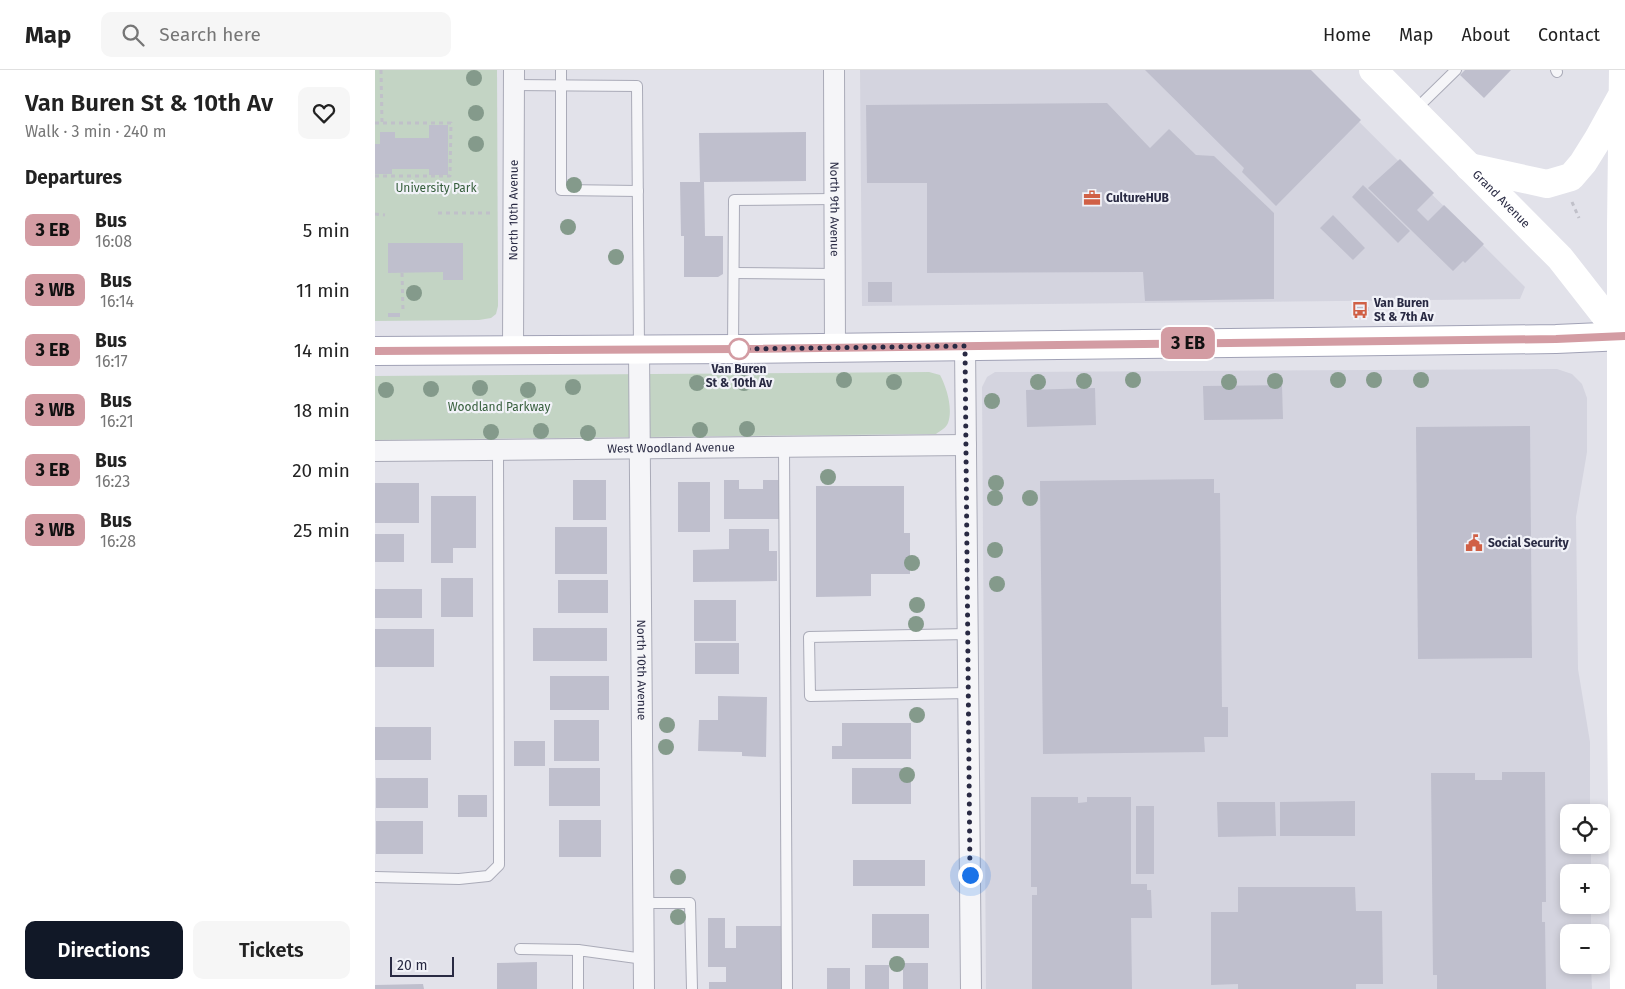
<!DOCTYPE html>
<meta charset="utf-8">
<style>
body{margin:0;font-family:"Fira Sans",sans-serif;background:#f6f6f6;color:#222;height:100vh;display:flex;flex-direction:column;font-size:19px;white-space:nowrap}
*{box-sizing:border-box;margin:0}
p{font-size:16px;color:#767676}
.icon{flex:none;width:28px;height:28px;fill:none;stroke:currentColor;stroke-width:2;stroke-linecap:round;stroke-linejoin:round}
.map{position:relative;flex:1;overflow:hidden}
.side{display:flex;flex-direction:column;background:#fff;width:375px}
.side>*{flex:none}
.badge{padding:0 10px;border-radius:8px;font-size:18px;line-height:32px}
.tools{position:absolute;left:1185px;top:734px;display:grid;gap:10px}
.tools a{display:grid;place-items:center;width:50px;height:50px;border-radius:10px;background:#fff;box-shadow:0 2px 8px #0003;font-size:25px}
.scale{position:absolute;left:15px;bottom:12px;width:64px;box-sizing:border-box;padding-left:5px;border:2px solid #292a43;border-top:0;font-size:14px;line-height:18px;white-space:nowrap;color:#292a43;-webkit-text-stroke:4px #f1f2f8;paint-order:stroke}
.you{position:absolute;width:25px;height:25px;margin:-12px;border:4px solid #fff;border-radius:50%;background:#1a73e8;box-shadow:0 0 0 8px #1a73e833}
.map>.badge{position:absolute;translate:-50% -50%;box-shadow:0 0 0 2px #fff}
h2{padding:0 25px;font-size:19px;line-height:45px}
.round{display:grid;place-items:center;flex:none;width:52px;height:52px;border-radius:10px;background:#f6f6f6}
.headline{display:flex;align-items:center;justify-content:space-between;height:85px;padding:0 25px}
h1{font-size:24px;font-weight:600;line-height:38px}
.action{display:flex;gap:10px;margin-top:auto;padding:10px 25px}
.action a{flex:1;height:58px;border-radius:10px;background:#111827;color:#fff;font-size:20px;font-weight:600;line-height:58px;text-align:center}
.action a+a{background:#f6f6f6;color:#222}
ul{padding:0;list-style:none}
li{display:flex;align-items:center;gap:15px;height:60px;padding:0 25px}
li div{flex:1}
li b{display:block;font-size:19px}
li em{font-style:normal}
li .badge{min-width:55px;font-weight:700;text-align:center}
header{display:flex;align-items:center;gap:30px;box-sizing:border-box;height:70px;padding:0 25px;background:#fff;border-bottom:1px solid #e0e0e0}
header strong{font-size:24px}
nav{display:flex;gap:28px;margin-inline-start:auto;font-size:18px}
.search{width:350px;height:45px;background:#f6f6f6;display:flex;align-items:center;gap:12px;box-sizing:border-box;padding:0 18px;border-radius:10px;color:#767676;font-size:19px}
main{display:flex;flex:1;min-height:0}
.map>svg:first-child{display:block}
</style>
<header>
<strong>Map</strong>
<div class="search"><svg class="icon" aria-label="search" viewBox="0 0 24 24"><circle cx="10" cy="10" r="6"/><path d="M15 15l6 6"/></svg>Search here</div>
<nav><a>Home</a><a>Map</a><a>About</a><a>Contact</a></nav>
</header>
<main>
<section class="side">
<div class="headline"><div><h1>Van Buren St &amp; 10th Av</h1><p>Walk · 3 min · 240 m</p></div><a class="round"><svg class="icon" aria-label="heart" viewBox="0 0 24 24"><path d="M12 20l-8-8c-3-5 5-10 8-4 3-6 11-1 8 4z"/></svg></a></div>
<h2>Departures</h2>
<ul>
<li><span class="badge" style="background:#d39ca3;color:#111">3 EB</span><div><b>Bus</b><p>16:08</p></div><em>5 min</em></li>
<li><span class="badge" style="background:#d39ca3;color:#111">3 WB</span><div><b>Bus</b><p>16:14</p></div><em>11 min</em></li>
<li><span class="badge" style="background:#d39ca3;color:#111">3 EB</span><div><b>Bus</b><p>16:17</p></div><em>14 min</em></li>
<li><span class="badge" style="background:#d39ca3;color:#111">3 WB</span><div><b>Bus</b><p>16:21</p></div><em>18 min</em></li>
<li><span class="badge" style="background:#d39ca3;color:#111">3 EB</span><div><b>Bus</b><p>16:23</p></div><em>20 min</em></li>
<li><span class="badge" style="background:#d39ca3;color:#111">3 WB</span><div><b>Bus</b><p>16:28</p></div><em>25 min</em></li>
</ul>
<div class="action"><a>Directions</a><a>Tickets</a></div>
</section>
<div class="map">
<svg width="1250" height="919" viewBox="0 0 1250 919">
<rect width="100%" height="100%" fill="#e2e2ea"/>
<g fill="#d4d4df">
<polygon points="485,0 932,0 1150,217 1145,229 487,236"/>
<polygon points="1182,299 1197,304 1207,314 1212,328 1212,382 1201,447 1203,599 1215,672 1215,742 1194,742 1194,775 1216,775 1216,802 1194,802 1194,835 1216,835 1216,862 1194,862 1194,895 1216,895 1217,919 611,919 607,317 612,307 620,302"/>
</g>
<g fill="#c3d4c4">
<polygon points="0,0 122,0 123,236 121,244 116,248 104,250 0,251"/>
<path d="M 554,302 L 565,305 C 572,318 578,339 573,353 C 571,358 565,361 561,364 L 0,370 L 0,306 Z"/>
</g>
<g fill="#bfbfcd">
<polygon points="770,0 936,0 986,50 901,136 867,102 869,98"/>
<polygon points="1090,0 1136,0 1109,28 1085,5"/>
<polygon points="732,33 775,78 794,59 821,85 839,86 899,143 899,229 770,231 768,202 552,203 552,113 492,113 491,35"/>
<polygon points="54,55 73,55 73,105 54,105 54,99 17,99 17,104 0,104 0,74 5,74 5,62 20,62 20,68 54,68"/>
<polygon points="431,62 431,111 329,112 330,166 348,166 348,204 343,207 309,207 309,166 306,166 305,112 325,112 324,63"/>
<polygon points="1025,89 1059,123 1042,140 1053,151 1069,135 1109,174 1090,193 1088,191 1078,201 993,118"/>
<polygon points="988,115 1035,161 1023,173 977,127"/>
<polygon points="958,145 990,178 978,190 945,158"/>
<polygon points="13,173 88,173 88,210 68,210 68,202 13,203"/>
<rect x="493" y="212" width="24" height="20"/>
<rect x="981" y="237" width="13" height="4"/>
<rect x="13" y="243" width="12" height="4"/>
<rect x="355" y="308" width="11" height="5"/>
<polygon points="907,315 908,349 829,350 828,316"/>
<polygon points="720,318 721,355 652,357 651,320"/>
<polygon points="1155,356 1157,588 1043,589 1041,357"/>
<polygon points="839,409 839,423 845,423 847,637 853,637 853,667 829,667 830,682 668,684 665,411"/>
<rect x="198" y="410" width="33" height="40"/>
<polygon points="349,410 364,410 364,419 388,419 388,410 404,410 404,449 349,449"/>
<rect x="303" y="412" width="32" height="50"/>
<rect x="0" y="413" width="44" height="40"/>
<polygon points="441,416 529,416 529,463 535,463 535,504 496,504 496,526 441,527"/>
<polygon points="56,426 101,426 101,478 78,478 78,493 56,493"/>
<rect x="180" y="457" width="52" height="47"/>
<polygon points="354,459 394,459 394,481 402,481 402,511 318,512 318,480 354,479"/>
<rect x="0" y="464" width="29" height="28"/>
<rect x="66" y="508" width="32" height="39"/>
<rect x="183" y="510" width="50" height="33"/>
<rect x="0" y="519" width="47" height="29"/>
<rect x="319" y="530" width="42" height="41"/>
<rect x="158" y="558" width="74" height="33"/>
<rect x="0" y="559" width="59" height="38"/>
<rect x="320" y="573" width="44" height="31"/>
<rect x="175" y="606" width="59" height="34"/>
<polygon points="343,626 392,627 391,687 367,686 367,682 323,681 324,650 343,650"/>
<rect x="179" y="650" width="45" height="41"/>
<polygon points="467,653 536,653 536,689 457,689 457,676 467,676"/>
<rect x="0" y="657" width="56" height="33"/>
<rect x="139" y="671" width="31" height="25"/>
<rect x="174" y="698" width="51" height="38"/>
<rect x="477" y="698" width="59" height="36"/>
<polygon points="1127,702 1170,702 1171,832 1167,832 1167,852 1170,852 1171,919 1062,919 1062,905 1058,905 1056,703 1100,703 1100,710 1127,710"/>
<rect x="1" y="708" width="52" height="30"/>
<rect x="83" y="725" width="29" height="22"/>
<polygon points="656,727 703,727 703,733 712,732 712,727 756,727 756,814 772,814 772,820 776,820 777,848 756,848 757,919 657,919 657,825 662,825 662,817 656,817"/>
<polygon points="980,731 980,766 905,766 905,732"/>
<polygon points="842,732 900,732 901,766 843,767"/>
<rect x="761" y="736" width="18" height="68"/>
<rect x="184" y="750" width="42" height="37"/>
<rect x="1" y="751" width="47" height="33"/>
<rect x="478" y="790" width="72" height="26"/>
<polygon points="863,817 980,817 981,841 1007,841 1008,914 981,914 981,919 863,919 863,914 836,915 836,842 863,842"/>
<rect x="497" y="844" width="57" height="34"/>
<polygon points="333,848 350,848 350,878 361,878 361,856 408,856 408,919 334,919 334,912 351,912 351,897 333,897"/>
<polygon points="162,892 162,919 122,919 122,893"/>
<rect x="528" y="893" width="25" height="26"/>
<rect x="490" y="895" width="24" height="24"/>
<rect x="452" y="898" width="23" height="21"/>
<polygon points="48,914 49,919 0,919 0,915"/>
</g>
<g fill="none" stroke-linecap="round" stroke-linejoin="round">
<g stroke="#aaabb8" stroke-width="12">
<g id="lane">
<polyline points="186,0 186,120 263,121"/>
<polyline points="1181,0 1182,2"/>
<polyline points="139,15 262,16 264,279"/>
<polyline points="1039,41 1081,0"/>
<polyline points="360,203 460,204"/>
<polyline points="358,279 359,130 459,129"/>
<polyline points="409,377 412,919"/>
<polyline points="593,564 434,567 435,626 593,623"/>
<polyline points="0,807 84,809 113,806 124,795 123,380"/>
<polyline points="268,833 315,833 317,919"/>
<polyline points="145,879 203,880"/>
<polyline points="203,919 203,880 269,889"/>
</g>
</g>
<g stroke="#aaabb8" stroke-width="22">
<g id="street">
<path id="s1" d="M 459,0 L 460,277"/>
<polyline points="590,276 596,919"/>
<path id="s2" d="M 264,280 L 269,919"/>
<path id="s3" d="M 138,281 L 139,0"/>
<path id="s4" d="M 0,381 L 591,375"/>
</g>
</g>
<g stroke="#a1a2b6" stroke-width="30">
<polyline id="primary" points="0,281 365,279 1181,269 1250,266"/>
</g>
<g stroke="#c0c0c9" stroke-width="3" stroke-dasharray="4 4" stroke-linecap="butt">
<polyline points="0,53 7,53 6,0"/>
<polyline points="0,106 75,106 76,53 7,53"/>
<polyline points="1197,132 1204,148"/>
<polyline points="63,143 118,143"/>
<polyline points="0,144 10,145"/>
<polyline points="27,203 28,241"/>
</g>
<use href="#lane" stroke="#f5f5f8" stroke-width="10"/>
<use href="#street" stroke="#f5f5f8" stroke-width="20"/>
<g stroke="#fff" stroke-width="28">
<path id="s5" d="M 998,0 L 1185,188 L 1246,266"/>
<polyline points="1248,0 1246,156 1246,641 1249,919"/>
<polyline points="1094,97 1172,114 1196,107 1208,93 1223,69 1245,29"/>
</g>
<use href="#primary" stroke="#fff" stroke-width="28"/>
</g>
<g fill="#849a8b">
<circle cx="99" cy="8" r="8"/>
<circle cx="101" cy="43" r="8"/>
<circle cx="101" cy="74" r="8"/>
<circle cx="199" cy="115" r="8"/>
<circle cx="193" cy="157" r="8"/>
<circle cx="241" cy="187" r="8"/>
<circle cx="39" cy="223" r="8"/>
<circle cx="469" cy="310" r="8"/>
<circle cx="758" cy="310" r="8"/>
<circle cx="963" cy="310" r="8"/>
<circle cx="999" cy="310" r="8"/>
<circle cx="1046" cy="310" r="8"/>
<circle cx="709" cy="311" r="8"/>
<circle cx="900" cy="311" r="8"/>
<circle cx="519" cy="312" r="8"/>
<circle cx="663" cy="312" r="8"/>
<circle cx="854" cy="312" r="8"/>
<circle cx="322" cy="313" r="8"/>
<circle cx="369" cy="313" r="8"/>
<circle cx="198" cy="317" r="8"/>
<circle cx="105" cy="318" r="8"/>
<circle cx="56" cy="319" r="8"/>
<circle cx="11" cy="320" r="8"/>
<circle cx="153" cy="320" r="8"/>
<circle cx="617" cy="331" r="8"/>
<circle cx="372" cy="359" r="8"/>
<circle cx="325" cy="360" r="8"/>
<circle cx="166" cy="361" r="8"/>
<circle cx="116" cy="362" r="8"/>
<circle cx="213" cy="363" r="8"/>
<circle cx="453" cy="407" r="8"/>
<circle cx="621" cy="413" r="8"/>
<circle cx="620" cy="428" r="8"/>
<circle cx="655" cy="428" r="8"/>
<circle cx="620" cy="480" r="8"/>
<circle cx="537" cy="493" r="8"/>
<circle cx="622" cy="514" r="8"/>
<circle cx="542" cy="535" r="8"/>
<circle cx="541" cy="554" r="8"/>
<circle cx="542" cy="645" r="8"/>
<circle cx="292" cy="655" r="8"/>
<circle cx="291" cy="677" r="8"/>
<circle cx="532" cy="705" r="8"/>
<circle cx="303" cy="807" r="8"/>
<circle cx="303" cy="847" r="8"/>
<circle cx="522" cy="894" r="8"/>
</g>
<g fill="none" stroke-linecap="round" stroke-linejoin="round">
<g stroke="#fff" stroke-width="11">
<polyline id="line" points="0,281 365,279 1181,269 1250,266"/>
</g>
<use href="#line" stroke="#d39ca3" stroke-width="8"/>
<polyline stroke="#292a43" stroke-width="5" stroke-dasharray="0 9" points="364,279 590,276 595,805"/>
</g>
<defs>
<g id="office-bare" transform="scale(1.35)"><path d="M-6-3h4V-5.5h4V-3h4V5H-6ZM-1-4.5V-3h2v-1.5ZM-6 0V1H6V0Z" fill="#d06046" stroke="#f1f2f8" stroke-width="2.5" paint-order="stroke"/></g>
<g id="bus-bare" transform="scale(1.35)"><path d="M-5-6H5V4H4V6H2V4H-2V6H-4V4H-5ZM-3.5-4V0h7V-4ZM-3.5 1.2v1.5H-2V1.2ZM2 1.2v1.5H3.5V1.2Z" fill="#d06046" stroke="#f1f2f8" stroke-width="2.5" paint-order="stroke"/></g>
<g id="civic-bare" transform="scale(1.35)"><path d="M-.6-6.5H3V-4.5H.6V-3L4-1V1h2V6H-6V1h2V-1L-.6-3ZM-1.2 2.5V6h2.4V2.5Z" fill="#d06046" stroke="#f1f2f8" stroke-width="2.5" paint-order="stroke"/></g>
</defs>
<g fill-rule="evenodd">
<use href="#office-bare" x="717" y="128"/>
<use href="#bus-bare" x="985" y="240"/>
<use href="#civic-bare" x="1099" y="473"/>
</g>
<circle fill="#fff" stroke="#d39ca3" stroke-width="2.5" cx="364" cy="279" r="10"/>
<g text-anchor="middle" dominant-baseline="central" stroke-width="4.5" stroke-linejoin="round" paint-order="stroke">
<g font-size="12" fill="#375f3d" stroke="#f1f2f8">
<text x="61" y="118">University Park</text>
<text x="124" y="337">Woodland Parkway</text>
</g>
<g font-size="12" font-weight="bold" fill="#292a43" stroke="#f1f2f8" text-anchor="start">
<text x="731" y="128">CultureHUB</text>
<text x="999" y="233">Van Buren<tspan x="999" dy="14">St &amp; 7th Av</tspan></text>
<text x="1113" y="473">Social Security</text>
</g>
<g font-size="12" fill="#292a43" stroke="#f1f2f8">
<text stroke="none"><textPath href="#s5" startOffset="182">Grand Avenue</textPath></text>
<text stroke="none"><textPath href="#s1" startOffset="139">North 9th Avenue</textPath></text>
<text stroke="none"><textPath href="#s3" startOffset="141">North 10th Avenue</textPath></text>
<text stroke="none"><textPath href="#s4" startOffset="296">West Woodland Avenue</textPath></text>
<text stroke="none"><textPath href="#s2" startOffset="320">North 10th Avenue</textPath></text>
</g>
<g font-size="12" font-weight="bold" fill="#292a43" stroke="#f1f2f8">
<text x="364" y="299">Van Buren<tspan x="364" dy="14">St &amp; 10th Av</tspan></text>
</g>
</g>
</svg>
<div class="tools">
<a><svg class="icon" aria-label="locate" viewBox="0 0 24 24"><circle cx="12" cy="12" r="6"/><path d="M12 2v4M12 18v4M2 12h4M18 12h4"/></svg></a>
<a>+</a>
<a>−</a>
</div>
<div class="scale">20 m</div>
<div class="you" style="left:595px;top:805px"></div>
<b class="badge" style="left:813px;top:273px;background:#d39ca3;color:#111">3 EB</b>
</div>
</main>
